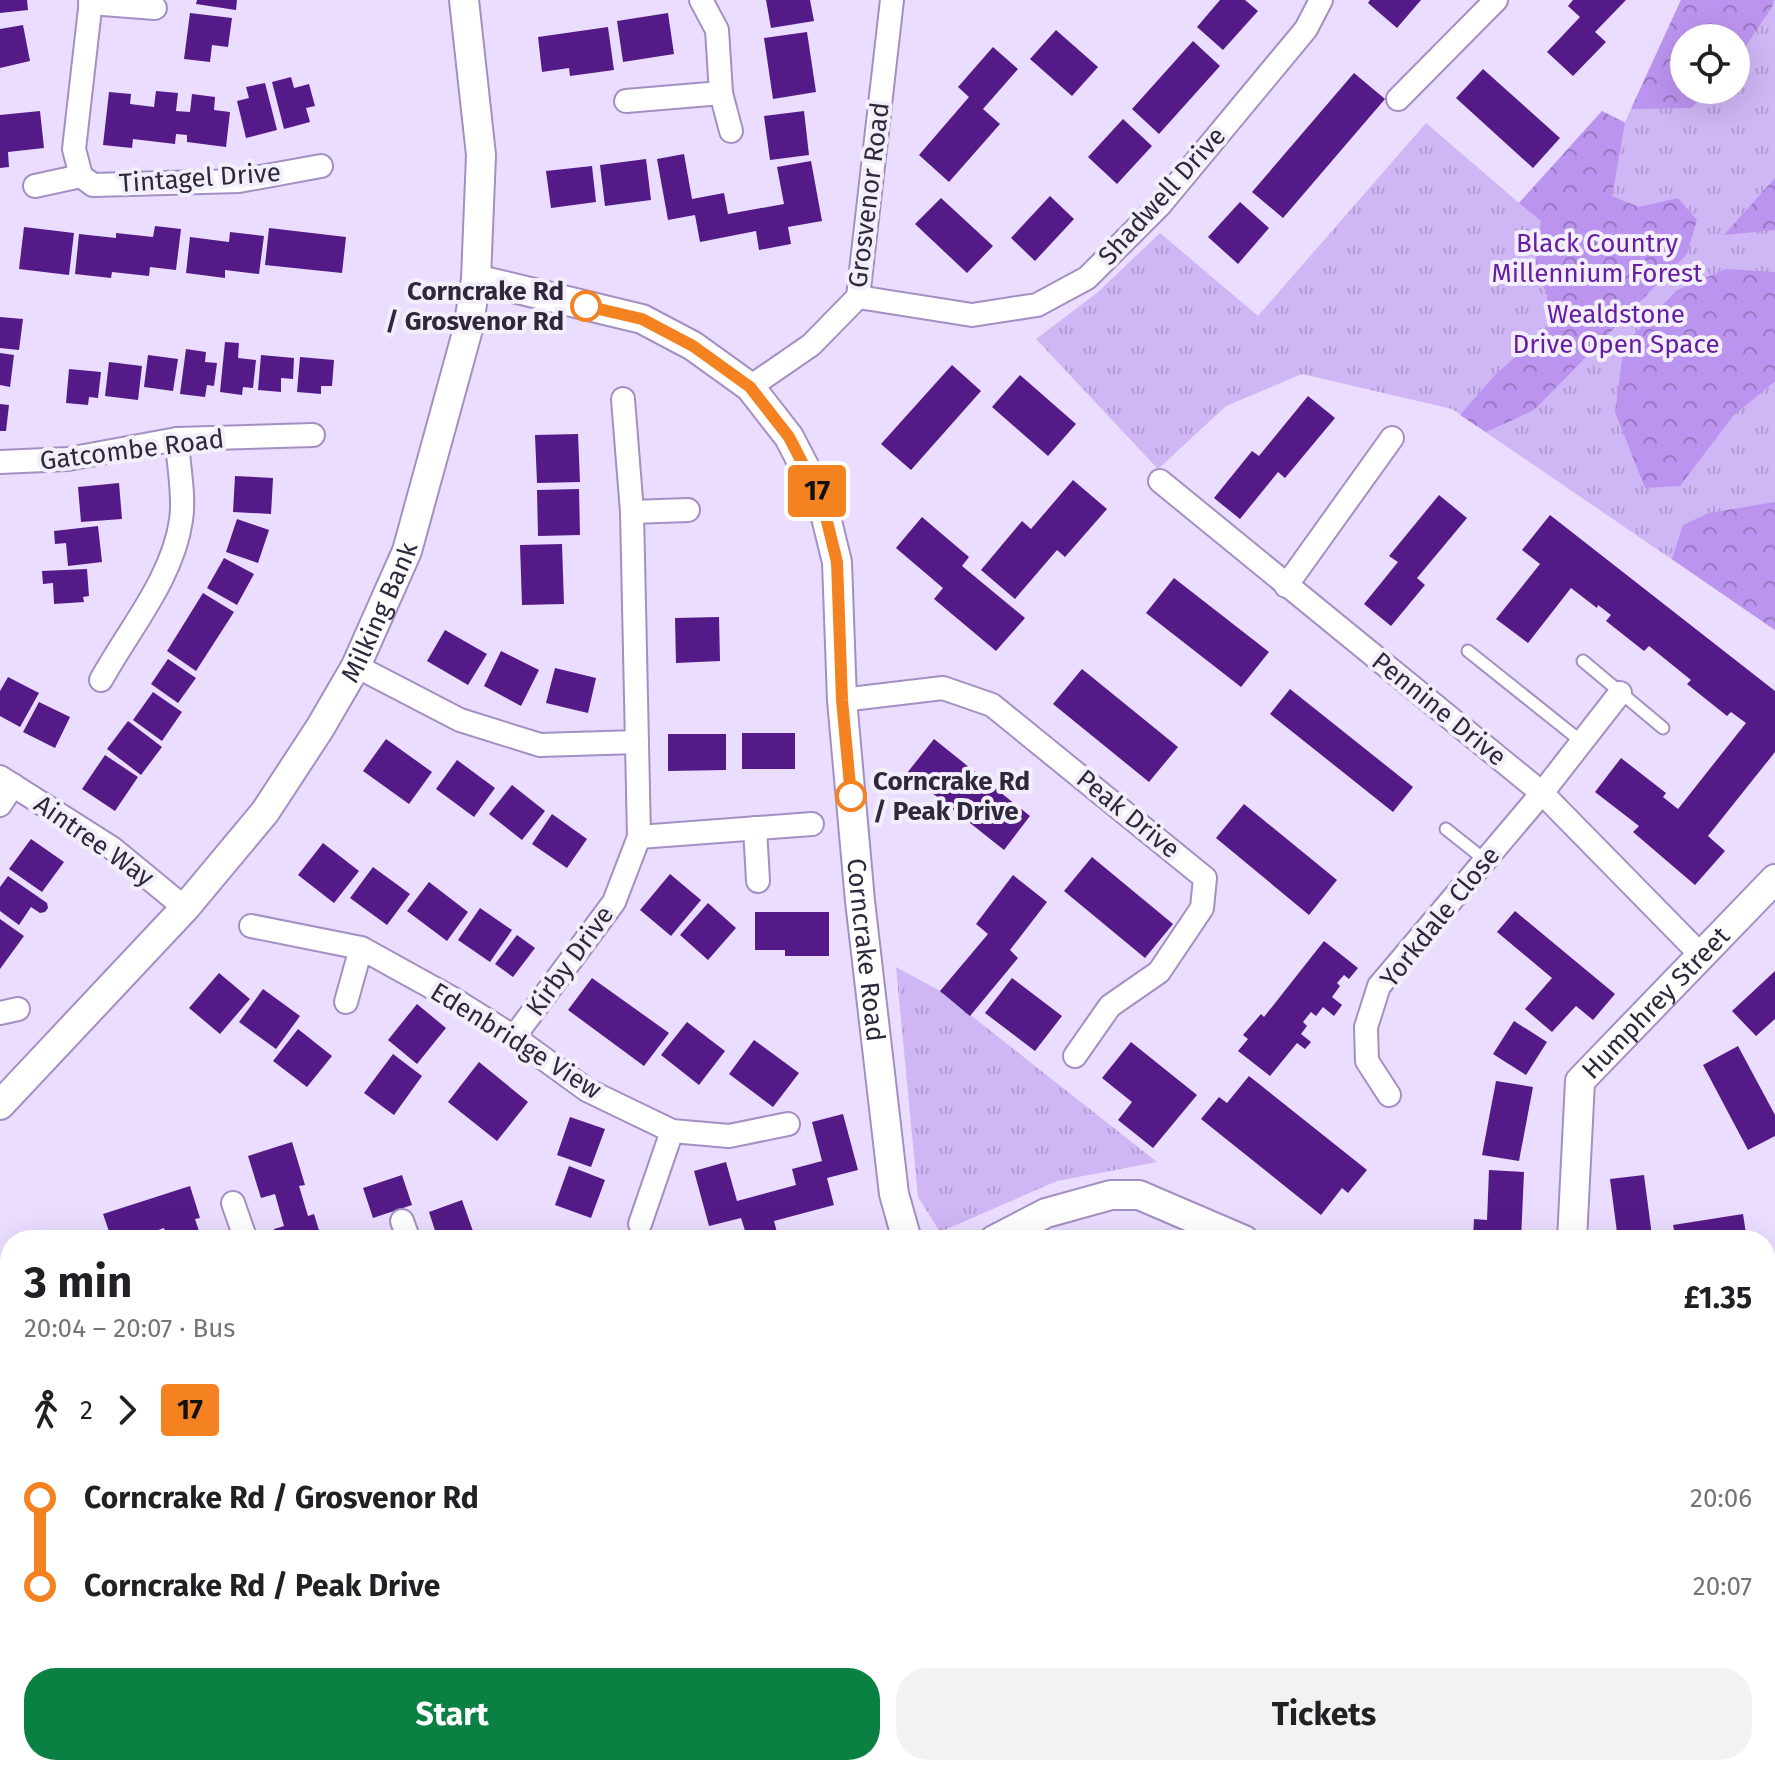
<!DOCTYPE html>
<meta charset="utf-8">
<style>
body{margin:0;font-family:"Fira Sans",sans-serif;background:#f2f2f2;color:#202124;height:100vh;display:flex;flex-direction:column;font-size:30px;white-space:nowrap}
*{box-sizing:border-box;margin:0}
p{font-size:26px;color:#757577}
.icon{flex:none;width:44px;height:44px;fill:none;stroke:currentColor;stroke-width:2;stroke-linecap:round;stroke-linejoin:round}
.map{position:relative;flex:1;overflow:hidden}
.sheet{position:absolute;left:0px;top:1230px;width:1776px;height:546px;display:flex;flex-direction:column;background:#fff;border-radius:32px 32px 0 0;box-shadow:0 8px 32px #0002}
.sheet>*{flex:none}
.badge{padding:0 16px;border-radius:6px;font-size:28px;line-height:52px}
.tools{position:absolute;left:1670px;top:24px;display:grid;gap:16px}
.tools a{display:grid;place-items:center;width:80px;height:80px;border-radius:50%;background:#fff;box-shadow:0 8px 32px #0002;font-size:40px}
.map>.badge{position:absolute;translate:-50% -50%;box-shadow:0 0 0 4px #fff}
.legs{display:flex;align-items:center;gap:12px;height:88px;padding:0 24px;font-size:26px}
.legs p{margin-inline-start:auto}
.head{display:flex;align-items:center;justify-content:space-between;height:136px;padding:0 24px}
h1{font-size:44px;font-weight:700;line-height:60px}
.primary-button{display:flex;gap:16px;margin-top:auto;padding:16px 24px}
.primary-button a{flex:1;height:92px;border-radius:32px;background:#0b8043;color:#fff;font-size:32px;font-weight:700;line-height:92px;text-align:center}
.primary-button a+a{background:#f2f2f2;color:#202124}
ul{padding:0 24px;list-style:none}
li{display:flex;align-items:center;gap:28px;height:88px;font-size:30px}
li i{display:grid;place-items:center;width:12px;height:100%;margin:0 10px;background:currentColor}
li i::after{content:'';width:20px;height:20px;margin:-10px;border:6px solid;border-radius:50%;background:#fff}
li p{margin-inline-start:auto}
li:first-child i{background:linear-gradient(#0000 50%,currentColor 0)}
li:last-child i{background:linear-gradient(currentColor 50%,#0000 0)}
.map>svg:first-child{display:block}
</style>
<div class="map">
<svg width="1775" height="1775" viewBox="0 0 1775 1775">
<defs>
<pattern id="grass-tufts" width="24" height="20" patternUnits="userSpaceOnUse" patternTransform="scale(2)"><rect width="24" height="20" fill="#cfb6f5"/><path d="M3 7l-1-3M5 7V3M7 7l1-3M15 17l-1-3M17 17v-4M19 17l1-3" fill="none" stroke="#b29cd3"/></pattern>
<pattern id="forest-crowns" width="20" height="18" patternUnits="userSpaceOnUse" patternTransform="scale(2)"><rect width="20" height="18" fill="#bb94ef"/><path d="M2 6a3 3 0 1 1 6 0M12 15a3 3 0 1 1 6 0" fill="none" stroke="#9879c3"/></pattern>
</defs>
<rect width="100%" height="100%" fill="#eaddff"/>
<g fill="#dbcef3">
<polygon points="1775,1300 1775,1455 1766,1398 1766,1301"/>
<polygon points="1775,1699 1775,1775 1671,1775 1667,1766 1766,1766 1766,1701"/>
</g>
<g fill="url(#grass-tufts)" fill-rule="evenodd">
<path d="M 1681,0 L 1775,0 L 1775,630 L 1452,409 L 1302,374 L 1226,406 L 1158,469 L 1036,339 L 1097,293 L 1160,233 L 1258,316 L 1426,123 L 1519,203 L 1602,111 L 1625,122 ZM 1684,38 L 1736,38 L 1736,90 L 1684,90 Z"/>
<polygon points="896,967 940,991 1157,1162 1057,1181 940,1232 918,1197"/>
</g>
<g fill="url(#forest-crowns)">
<polygon points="1681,0 1774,0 1772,7 1736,61 1736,38 1684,38 1684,90 1709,90 1691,108 1631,109"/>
<polygon points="1602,111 1625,123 1612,196 1639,207 1678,198 1697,220 1687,254 1534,410 1486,432 1460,415 1496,374 1549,327 1547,295 1535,267 1541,221 1519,203"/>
<polygon points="1775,178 1775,230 1724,235"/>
<polygon points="1726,269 1775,272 1775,381 1733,416 1680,486 1645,488 1615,412 1624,345 1677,290"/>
<polygon points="1775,502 1775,630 1672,559 1683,525 1709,513"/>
<polygon points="1473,1766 1667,1766 1671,1775 1450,1775"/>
</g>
<g fill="#541b88">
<polygon points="0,0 27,0 28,10 0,13"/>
<polygon points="197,0 237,0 236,10 196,4"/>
<polygon points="766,0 810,0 814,21 771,28"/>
<polygon points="1220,0 1245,0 1258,11 1223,50 1197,27"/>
<polygon points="1370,0 1421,0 1397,28 1368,3"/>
<polygon points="1573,0 1626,0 1595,32 1606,42 1573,76 1547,52 1580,17 1568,6"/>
<polygon points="190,13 232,18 228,47 212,45 210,62 184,59"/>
<polygon points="668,13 674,54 623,62 617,21"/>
<polygon points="23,25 30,61 0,68 0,29"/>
<polygon points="608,27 614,70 570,76 569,68 542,72 538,37"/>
<polygon points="1056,30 1098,67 1072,96 1030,59"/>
<polygon points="807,32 816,92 773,99 764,38"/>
<polygon points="1193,41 1220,66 1159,134 1132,109"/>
<polygon points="993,47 1018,69 983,109 1000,124 949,182 919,155 969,97 958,87"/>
<polygon points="1483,69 1560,138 1533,168 1456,98"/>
<polygon points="1354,73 1385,99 1283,218 1252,192"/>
<polygon points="291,77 294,88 309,84 315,106 306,108 310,122 284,129 272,82"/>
<polygon points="265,83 277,130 246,138 237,101 249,98 246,87"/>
<polygon points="156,91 178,93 176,111 190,112 192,94 215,97 214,110 230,112 226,147 187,142 187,135 176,134 175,144 133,139 132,148 103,145 109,92 131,94 130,104 154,107"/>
<polygon points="40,111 44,148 8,152 9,167 0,168 0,115"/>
<polygon points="804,111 809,155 770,160 764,116"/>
<polygon points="1123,119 1152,146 1117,184 1088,157"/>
<polygon points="684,154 692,199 724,193 728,214 784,204 777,167 811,161 822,221 788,227 791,244 759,250 756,231 700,242 695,215 668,220 657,159"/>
<polygon points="646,159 651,200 605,206 600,165"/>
<polygon points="592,166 596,202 551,208 546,171"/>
<polygon points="1050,196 1074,219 1035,261 1011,238"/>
<polygon points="941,198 993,246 967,273 915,224"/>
<polygon points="1240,202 1269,228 1238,264 1208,237"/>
<polygon points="155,226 181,229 176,270 150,267 149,276 112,272 111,278 75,274 79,234 116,238 116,233 153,237"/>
<polygon points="24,227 74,233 69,275 19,269"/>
<polygon points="269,228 346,237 342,273 265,265"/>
<polygon points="230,232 264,236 259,274 225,270 225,278 186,273 190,237 229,242"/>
<polygon points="0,317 23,319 19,350 0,348"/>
<polygon points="225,342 239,343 238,358 256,360 253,388 243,387 242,395 220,392"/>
<polygon points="186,349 206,352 205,362 217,363 214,386 207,385 205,397 180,394"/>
<polygon points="0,353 14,355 10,387 0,385"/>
<polygon points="148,355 178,359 173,391 144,387"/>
<polygon points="261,355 294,358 293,379 281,378 281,392 258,390"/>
<polygon points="300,357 334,360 332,386 321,386 321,394 297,392"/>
<polygon points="109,362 142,366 138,400 105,396"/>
<polygon points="952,365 981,391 911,470 881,444"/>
<polygon points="69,369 101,372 98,398 89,397 88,405 66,403"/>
<polygon points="1020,375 1076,424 1048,456 992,407"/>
<polygon points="1308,396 1335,418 1285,478 1278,472 1240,519 1214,498 1252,451 1259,456"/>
<polygon points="0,404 9,405 6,431 0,431"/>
<polygon points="578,434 580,482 537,483 535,435"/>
<polygon points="235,476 273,478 271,514 233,512"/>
<polygon points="1073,480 1107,509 1065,557 1057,550 1015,599 981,570 1022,521 1031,529"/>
<polygon points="119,483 122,519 81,522 78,487"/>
<polygon points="579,489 580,535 538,536 537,490"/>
<polygon points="1439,495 1467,518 1417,578 1425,585 1391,626 1364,604 1398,562 1389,556"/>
<polygon points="1550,515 1775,691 1775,752 1708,836 1725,851 1695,885 1633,832 1639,826 1595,792 1621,758 1666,793 1663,797 1678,809 1746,723 1731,712 1727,716 1687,684 1691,680 1649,646 1644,651 1606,621 1611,615 1598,605 1597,608 1571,588 1528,643 1496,619 1540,564 1522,550"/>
<polygon points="922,517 969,557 962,566 1025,618 996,651 934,599 943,588 896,548"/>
<polygon points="237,519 269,530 258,563 226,552"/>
<polygon points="98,526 102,562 68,566 66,543 55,544 54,531"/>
<polygon points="562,544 564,604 522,605 520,545"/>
<polygon points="224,558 254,574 237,605 207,588"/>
<polygon points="87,569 89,596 83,597 84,602 54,604 53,583 43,584 42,571"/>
<polygon points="1174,578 1269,652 1241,687 1146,613"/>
<polygon points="203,593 234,612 196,671 167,651"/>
<polygon points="719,617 720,661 676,663 675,618"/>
<polygon points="445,630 487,654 468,685 427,661"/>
<polygon points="501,651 539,670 521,706 484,686"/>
<polygon points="168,659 196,678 178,703 151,684"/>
<polygon points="555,668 596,678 588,713 546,703"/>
<polygon points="1082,669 1178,747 1149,782 1053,704"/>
<polygon points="8,677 39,693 20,727 0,716 0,691"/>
<polygon points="1290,689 1413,787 1393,812 1270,714"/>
<polygon points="153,692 182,712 162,741 133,720"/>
<polygon points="39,702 70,717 55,748 23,732"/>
<polygon points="128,721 162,747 141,775 107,749"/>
<rect x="742" y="733" width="53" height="36"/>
<polygon points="668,734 726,734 726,770 668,771"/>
<polygon points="386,739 432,772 409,804 363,771"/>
<polygon points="934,739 1030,816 1004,850 907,773"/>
<polygon points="105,755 138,777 115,811 82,789"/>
<polygon points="457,760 495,788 474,817 436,789"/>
<polygon points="512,785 545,811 522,840 489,814"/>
<polygon points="1244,804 1337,880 1309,915 1216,838"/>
<polygon points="552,814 587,839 567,868 532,844"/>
<polygon points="31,839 64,862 42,892 9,869"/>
<polygon points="323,843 359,871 334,903 298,875"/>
<polygon points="1092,857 1173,924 1145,958 1064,891"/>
<polygon points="373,867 410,894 387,925 350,898"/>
<polygon points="670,874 701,900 671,936 640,910"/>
<polygon points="1013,875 1047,902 1010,950 1018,958 970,1016 940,991 988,934 976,924"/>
<polygon points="8,876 47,903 48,908 45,912 40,913 31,907 19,925 0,911 0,887"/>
<polygon points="429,882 468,912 447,941 407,911"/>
<polygon points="708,903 736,928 708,960 680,935"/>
<polygon points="480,908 512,930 490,962 458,940"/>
<polygon points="1515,911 1615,994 1593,1020 1576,1006 1552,1032 1525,1009 1552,978 1497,932"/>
<polygon points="755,912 829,912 829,956 785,956 785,950 755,950"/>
<polygon points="0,919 24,936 0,969"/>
<polygon points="517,935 535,948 513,977 495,964"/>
<polygon points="1324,941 1358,968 1349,979 1344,975 1337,983 1340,986 1332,997 1342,1005 1334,1016 1323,1007 1316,1016 1311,1012 1303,1022 1307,1026 1301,1034 1311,1042 1305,1049 1297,1043 1270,1076 1238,1051 1248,1039 1243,1035 1261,1014 1264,1017"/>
<polygon points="1775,971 1775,1019 1756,1036 1732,1011"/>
<polygon points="219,973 250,999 220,1034 189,1008"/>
<polygon points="592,978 669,1033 644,1066 568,1010"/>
<polygon points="1012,978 1062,1016 1035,1051 985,1013"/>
<polygon points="263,989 300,1016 276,1049 239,1022"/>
<polygon points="417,1004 446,1028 417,1064 388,1040"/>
<polygon points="1514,1021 1547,1042 1526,1075 1493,1054"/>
<polygon points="687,1022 725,1051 699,1085 661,1055"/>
<polygon points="298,1029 332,1056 307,1087 273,1061"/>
<polygon points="754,1040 799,1073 773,1107 729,1074"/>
<polygon points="1131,1042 1197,1095 1153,1148 1118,1120 1132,1102 1102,1078"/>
<polygon points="1738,1046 1775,1115 1775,1136 1748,1150 1703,1065"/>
<polygon points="393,1054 422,1076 394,1115 364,1093"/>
<polygon points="479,1062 528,1102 497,1141 448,1102"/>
<polygon points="1249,1076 1367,1170 1348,1193 1342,1188 1321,1215 1201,1119 1219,1097 1227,1103"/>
<polygon points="1496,1081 1533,1087 1519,1161 1482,1155"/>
<polygon points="843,1114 858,1170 827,1178 834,1205 774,1221 778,1236 765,1240 748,1240 741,1218 709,1226 694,1171 726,1162 737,1201 796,1185 792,1169 822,1161 812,1122"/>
<polygon points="570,1117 605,1129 591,1167 557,1155"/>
<polygon points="292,1142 305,1185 299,1186 308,1216 314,1214 322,1240 277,1240 274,1229 284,1226 275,1194 261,1198 248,1156"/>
<polygon points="569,1166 605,1180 591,1218 555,1205"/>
<polygon points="1489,1170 1524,1172 1521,1240 1473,1240 1474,1219 1487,1220"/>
<polygon points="402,1175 412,1205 373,1218 363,1188"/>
<polygon points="1644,1175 1652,1236 1618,1240 1610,1179"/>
<polygon points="190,1186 200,1218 195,1219 202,1240 168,1240 164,1228 129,1240 112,1240 103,1214"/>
<polygon points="462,1200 474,1234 483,1231 486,1240 438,1240 429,1212"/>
<polygon points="1743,1214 1747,1240 1676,1240 1673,1225"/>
<polygon points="30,1766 72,1766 75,1772 70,1775 34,1775"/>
<polygon points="132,1766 160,1766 161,1768 147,1775 136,1775"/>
<polygon points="373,1766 427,1766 419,1775 383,1775"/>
<polygon points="780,1766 811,1766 811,1775 781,1775"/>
<polygon points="815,1766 851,1766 851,1775 816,1775"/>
<rect x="859" y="1766" width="36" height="9"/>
<polygon points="970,1766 1016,1766 1016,1775 971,1775"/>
<polygon points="1146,1766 1188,1766 1189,1775 1147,1775"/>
<polygon points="1141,1767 1141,1775 1105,1775 1105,1769"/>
</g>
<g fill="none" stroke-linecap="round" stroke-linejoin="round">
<g stroke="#a48fc4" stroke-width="15">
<g id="service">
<polyline points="1468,651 1582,742"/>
<polyline points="1583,661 1663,728"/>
<polyline points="1446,829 1485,860"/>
<polyline points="0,1411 10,1406"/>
</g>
</g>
<g stroke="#a48fc4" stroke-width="26">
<g id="minor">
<polyline points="91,0 74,149 81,176 93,185 239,181 321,166"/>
<polyline points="90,3 155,8"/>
<polyline points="721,93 731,131"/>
<polyline points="1398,99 1496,0"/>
<polyline points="626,101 721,93 717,30 701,0"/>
<polyline points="35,186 81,176"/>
<polyline points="858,297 972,315 1037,305 1087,278 1160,205 1306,29 1321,0"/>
<polyline points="750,387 811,345 858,297 892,0"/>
<polyline points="0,462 68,459 177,439 313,435"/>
<polyline points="1160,481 1542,793 1701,955"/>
<polyline points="632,512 688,510"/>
<polyline points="1286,586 1392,438"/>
<polyline points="356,666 460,720 540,745 637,742"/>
<path d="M 101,680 C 129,629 173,578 181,520 C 185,495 178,465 177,439"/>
<polyline points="842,700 943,688 992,705 1205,878 1202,908 1159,972 1110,1006 1075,1056"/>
<polyline points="0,777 112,848 185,908"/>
<polyline points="0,805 13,785"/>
<polyline points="755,828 758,881"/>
<polyline points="639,837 812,824"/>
<polyline points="251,926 361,948 455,1000 514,1037 587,1090 672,1131 729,1136 788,1124"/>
<polyline points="346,1002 361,948"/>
<polyline points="0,1013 18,1009"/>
<polyline points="514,1037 614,902 639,837 632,512 623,399"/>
<polyline points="1389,1095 1367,1061 1366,1027 1379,986 1542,793 1620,693"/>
<polyline points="233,1203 246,1240"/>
<polyline points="402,1221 409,1240"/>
<polyline points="640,1224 672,1131"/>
<polyline points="275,1766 289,1775"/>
<polyline points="202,1770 209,1766"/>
<polyline points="593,1775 611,1766"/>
<polyline points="928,1775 928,1766"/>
</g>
</g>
<g stroke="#a48fc4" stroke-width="32">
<g id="tertiary">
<path id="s1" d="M 476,279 L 642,319 L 693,346 L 750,387 L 789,437 L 822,501 L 837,562 L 842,700 L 860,901 L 894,1194 L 907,1240"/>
<path id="s2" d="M 0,1105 L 185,908 L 265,812 L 320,728 L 356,666 L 407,551 L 468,329 L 476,279 L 481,155 L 464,0"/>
<polyline points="994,1240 1046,1213 1111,1195 1139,1195 1244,1240"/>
<path id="s3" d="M 1572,1240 L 1580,1081 L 1775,879"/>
<polyline points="1766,1285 1775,1284"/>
<polyline points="0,1559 10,1560"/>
<polyline points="1236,1766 1239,1775"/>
</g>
</g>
<use href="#service" stroke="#fff" stroke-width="11"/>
<use href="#minor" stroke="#fff" stroke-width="22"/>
<use href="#tertiary" stroke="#fff" stroke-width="28"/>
</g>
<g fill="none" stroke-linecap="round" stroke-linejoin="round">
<g stroke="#fff" stroke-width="18">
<polyline id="line-1" points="586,306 642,319 693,346 750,387 789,437 822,501 837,562 842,700 851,796"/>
</g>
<use href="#line-1" stroke="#f58220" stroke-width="12"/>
</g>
<g fill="#fff" stroke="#f58220" stroke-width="4">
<circle cx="586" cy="306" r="14"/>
<circle cx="851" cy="796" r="14"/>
</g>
<g text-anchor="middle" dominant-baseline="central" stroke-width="8" stroke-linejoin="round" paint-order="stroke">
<g font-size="26" fill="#2f273c" stroke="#f3effa">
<text transform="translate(200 178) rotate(-4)">Tintagel Drive</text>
<text transform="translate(869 195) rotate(-83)">Grosvenor Road</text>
<text transform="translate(1162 196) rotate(-48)">Shadwell Drive</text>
<text transform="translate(132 450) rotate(-7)">Gatcombe Road</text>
<text stroke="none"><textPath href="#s2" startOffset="626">Milking Bank</textPath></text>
<text transform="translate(1439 709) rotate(39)">Pennine Drive</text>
<text transform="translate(1128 814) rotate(39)">Peak Drive</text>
<text transform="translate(94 841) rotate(35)">Aintree Way</text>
<text transform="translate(1440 917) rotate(-51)">Yorkdale Close</text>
<text stroke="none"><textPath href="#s1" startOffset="886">Corncrake Road</textPath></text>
<text transform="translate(570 961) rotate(-54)">Kirby Drive</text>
<text stroke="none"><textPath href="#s3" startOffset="268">Humphrey Street</textPath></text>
<text transform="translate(516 1041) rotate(32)">Edenbridge View</text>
</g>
<g font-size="26" fill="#661ea5" stroke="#f3effa">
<text x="1597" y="243">Black Country<tspan x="1597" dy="30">Millennium Forest</tspan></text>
<text x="1616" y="314">Wealdstone<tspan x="1616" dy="30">Drive Open Space</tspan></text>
</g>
<g font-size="26" font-weight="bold" fill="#2f273c" stroke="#f3effa" text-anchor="end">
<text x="564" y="291">Corncrake Rd<tspan x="564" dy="30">/ Grosvenor Rd</tspan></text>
<text x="873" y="781" text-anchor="start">Corncrake Rd<tspan x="873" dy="30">/ Peak Drive</tspan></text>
</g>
</g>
</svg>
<div class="tools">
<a><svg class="icon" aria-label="locate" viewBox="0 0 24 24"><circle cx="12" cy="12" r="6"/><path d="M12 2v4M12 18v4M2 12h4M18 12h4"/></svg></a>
</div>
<b class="badge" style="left:817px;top:491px;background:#f58220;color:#111">17</b>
<section class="sheet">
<div class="head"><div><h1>3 min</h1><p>20:04 – 20:07 · Bus</p></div><b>£1.35</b></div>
<div class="legs"><svg class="icon" aria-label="walk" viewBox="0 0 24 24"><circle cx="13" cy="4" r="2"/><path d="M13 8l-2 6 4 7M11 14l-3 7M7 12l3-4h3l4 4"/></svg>2<svg class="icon" aria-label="forward" viewBox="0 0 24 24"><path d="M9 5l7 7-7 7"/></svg><b class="badge" style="background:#f58220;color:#111">17</b></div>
<ul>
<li><i style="color:#f58220"></i><b>Corncrake Rd / Grosvenor Rd</b><p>20:06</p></li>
<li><i style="color:#f58220"></i><b>Corncrake Rd / Peak Drive</b><p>20:07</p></li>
</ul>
<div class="primary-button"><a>Start</a><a>Tickets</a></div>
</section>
</div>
